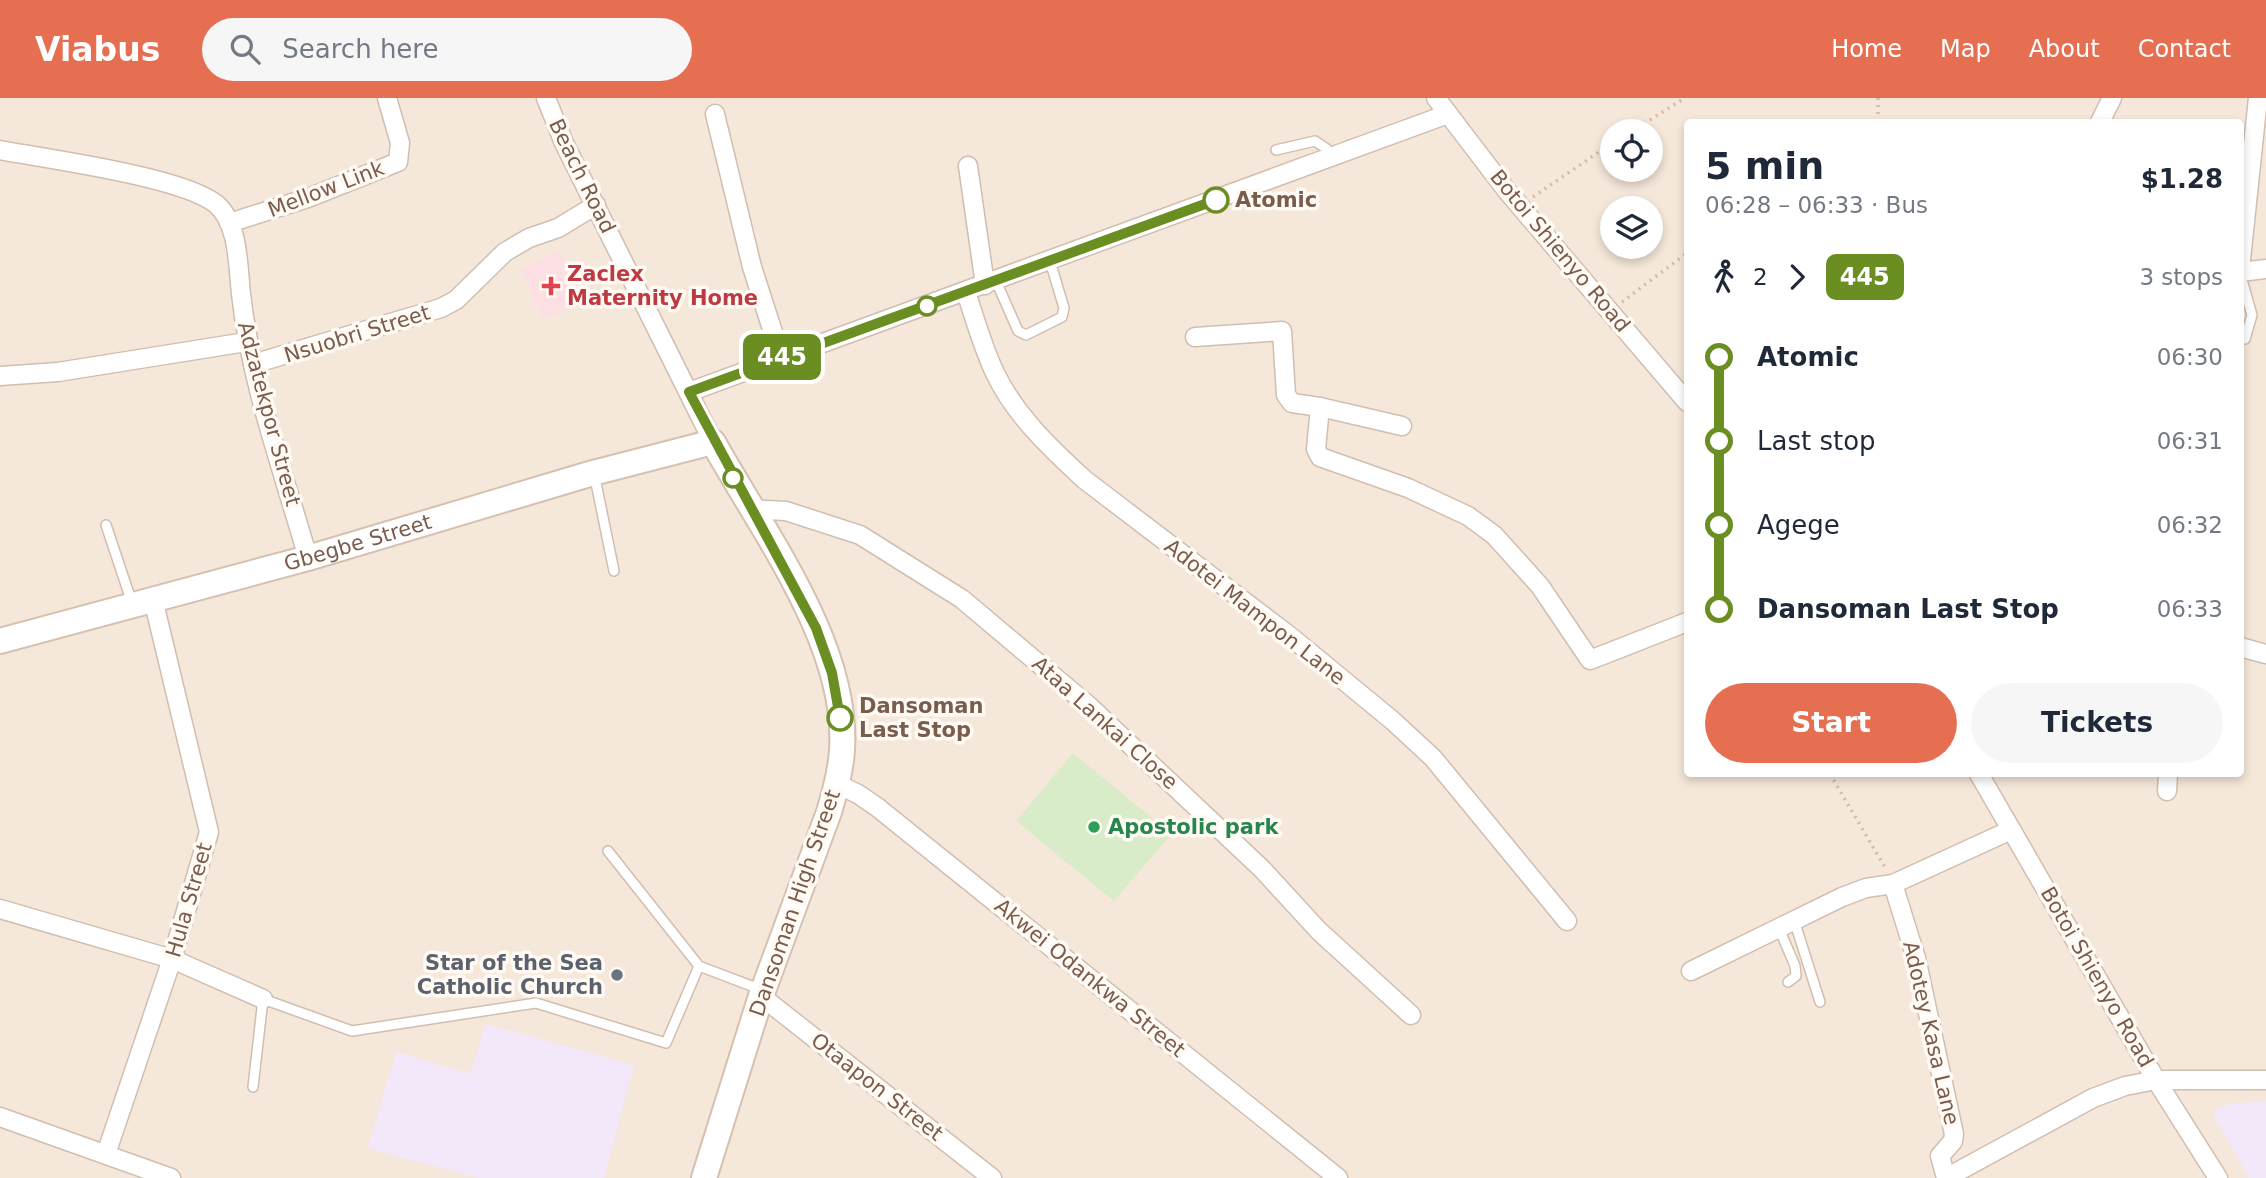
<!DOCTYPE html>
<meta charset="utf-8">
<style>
body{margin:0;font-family:"DejaVu Sans",sans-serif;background:#f6f6f7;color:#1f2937;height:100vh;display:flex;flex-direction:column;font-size:26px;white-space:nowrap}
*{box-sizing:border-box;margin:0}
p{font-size:23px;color:#747a83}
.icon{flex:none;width:38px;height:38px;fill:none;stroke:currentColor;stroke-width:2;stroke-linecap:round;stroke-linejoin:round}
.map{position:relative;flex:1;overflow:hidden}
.details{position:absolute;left:1684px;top:21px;width:560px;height:658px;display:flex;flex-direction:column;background:#fff;border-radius:7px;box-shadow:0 4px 10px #0003}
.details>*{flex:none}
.badge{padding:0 14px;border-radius:10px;font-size:24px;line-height:46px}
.fabs{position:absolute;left:1600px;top:21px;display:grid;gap:14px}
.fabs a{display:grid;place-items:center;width:63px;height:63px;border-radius:50%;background:#fff;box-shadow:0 4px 10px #0003;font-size:35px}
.map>.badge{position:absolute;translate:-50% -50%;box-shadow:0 0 0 4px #fff}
.legs{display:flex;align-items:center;gap:10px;height:77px;padding:0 21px;font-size:23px}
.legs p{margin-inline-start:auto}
.head{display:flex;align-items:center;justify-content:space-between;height:119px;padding:0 21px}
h1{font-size:38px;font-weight:800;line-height:52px}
.cta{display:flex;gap:14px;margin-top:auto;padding:14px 21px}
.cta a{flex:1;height:80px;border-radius:42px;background:#e76f51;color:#fff;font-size:28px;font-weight:800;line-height:80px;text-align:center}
.cta a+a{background:#f6f6f7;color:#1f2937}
ul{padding:0 21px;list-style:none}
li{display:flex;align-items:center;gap:24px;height:84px;font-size:26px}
li i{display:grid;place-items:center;width:10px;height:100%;margin:0 9px;background:currentColor}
li i::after{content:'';width:18px;height:18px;margin:-9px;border:5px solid;border-radius:50%;background:#fff}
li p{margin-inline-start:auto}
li:first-child i{background:linear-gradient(#0000 50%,currentColor 0)}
li:last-child i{background:linear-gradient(currentColor 50%,#0000 0)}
header{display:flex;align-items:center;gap:42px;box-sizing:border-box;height:98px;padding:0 35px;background:#e76f51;color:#fff}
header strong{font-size:33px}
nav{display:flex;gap:38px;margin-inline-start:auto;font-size:24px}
.search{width:490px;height:63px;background:#f6f6f7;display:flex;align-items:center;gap:18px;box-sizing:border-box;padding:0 24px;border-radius:38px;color:#747a83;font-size:26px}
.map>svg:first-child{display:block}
</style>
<header>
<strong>Viabus</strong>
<div class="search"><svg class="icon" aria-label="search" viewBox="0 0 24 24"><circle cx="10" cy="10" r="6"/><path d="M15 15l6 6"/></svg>Search here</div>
<nav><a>Home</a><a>Map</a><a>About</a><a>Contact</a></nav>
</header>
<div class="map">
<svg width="2266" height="1080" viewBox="0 0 2266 1080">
<rect width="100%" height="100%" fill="#fdf6ec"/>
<path fill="#f5e8da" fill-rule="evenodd" d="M 0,0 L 2266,0 L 2266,1080 L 0,1080 ZM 1687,24 L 2240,24 L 2240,676 L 1687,676 ZM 1612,33 L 1650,33 L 1650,72 L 1612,72 ZM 1612,110 L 1650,110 L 1650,149 L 1612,149 Z"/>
<g fill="#f3e8fa">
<polygon points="485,926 634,967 604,1080 478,1080 368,1050 396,954 471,976"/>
<polygon points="2266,1003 2266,1080 2249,1080 2214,1018 2215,1011 2231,1006"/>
</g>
<polygon fill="#fbdfe3" points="560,153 583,205 543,222 520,170"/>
<polygon fill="#d8ecc9" points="1073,655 1171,736 1114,803 1016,723"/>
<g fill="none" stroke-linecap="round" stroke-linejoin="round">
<g stroke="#d1beb0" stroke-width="12">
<g id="lane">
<polyline points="1276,52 1315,43 1327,51 1329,60"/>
<polyline points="2240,175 2252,217 2245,241"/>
<polyline points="996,183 1018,233 1026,237 1062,219 1064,210 1050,163"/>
<polyline points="594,375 614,473"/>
<polyline points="106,427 132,505"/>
<polyline points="608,753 699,868 762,892"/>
<polyline points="1794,822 1820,904"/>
<polyline points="1778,828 1795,868 1796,878 1788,884"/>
<polyline points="253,989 263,901 352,933 536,905 666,945 699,868"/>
</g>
</g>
<g stroke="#d1beb0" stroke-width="21">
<g id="street">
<polyline points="546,0 564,45 713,344"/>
<polyline points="1436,0 1507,93 1687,304"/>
<polyline points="715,16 752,169 781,259"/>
<polyline points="2100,24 2112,0"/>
<path d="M 0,52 C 48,61 183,79 216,106 C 239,125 238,169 241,196 C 251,286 283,373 308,460"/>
<polyline points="968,68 985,187"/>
<polyline points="229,125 308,100 398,64 400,45 387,0"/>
<polyline points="2240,171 2258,0"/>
<polyline points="2240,174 2266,171"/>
<path d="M 966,194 C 975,221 983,250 995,275 C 1015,317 1051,351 1085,382 L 1291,539 L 1393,623 L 1433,660 L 1567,823"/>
<polyline points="1195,239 1282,233 1286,297 1292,305 1320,309 1316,351 1320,359 1408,390 1468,418 1494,437 1540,488 1590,562 1687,524"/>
<polyline points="253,266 441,210 456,202 505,154 529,140 558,130 596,107"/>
<polyline points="0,278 58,274 246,244"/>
<polyline points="689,294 1448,16"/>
<polyline points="1320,309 1402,328"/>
<polyline points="750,411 786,413 860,437 962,501 1089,608 1262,771 1319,833 1411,917"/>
<polyline points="2240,549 2266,556"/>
<polyline points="1979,676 2156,982 2218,1080"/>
<polyline points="837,686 858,696 877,709 1338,1080"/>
<polyline points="2167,693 2168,676"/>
<polyline points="1893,786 1916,860 1954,1036 1953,1043 1940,1058 1946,1080"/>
<polyline points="0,811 172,861 263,901"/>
<polyline points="1691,873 1842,799 1866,790 1893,786 2011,732"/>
<polyline points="761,898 992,1080"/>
<polyline points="0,1019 171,1080"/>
<polyline points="106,1056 172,861 209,734 153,501"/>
<polyline points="1946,1080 2093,1000 2125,988 2156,982 2266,982"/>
</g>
</g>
<g stroke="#d6c0b0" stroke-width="28">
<g id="secondary">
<path id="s1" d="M 0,543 L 308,460 L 593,375 L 713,344 C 762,433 849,546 842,652 C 841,673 835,694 829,714 L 761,898 L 704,1080"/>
</g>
</g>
<g stroke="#d9b8a5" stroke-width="3.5" stroke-dasharray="2 5" stroke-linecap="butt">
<polyline points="1878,0 1878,24"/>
<polyline points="1632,33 1685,0"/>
<polyline points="1533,99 1612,45"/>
<polyline points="1622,204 1687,155"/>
<polyline points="1830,676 1886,771"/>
</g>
<use href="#lane" stroke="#fff" stroke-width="9"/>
<use href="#street" stroke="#fff" stroke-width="18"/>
<use href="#secondary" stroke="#fff" stroke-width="24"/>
</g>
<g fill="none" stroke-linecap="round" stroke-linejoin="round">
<g stroke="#fff" stroke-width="16">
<polyline id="line-1" points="840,620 832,575 816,530 689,294 1216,102"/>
</g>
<use href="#line-1" stroke="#6b8e23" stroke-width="10"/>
</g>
<g fill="#fff" stroke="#6b8e23" stroke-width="3.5">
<circle cx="1216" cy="102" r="12"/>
<circle cx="927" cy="208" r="9"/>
<circle cx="733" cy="380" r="9"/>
<circle cx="840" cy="620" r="12"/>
</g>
<path fill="#e0444e" stroke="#fffaf3" stroke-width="2.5" d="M547.5 177.5h7v7h7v7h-7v7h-7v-7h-7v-7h7z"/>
<circle fill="#2e9e5b" stroke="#fffaf3" stroke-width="2.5" cx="1094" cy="729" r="7"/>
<circle fill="#6b7280" stroke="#fffaf3" stroke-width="2.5" cx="617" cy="877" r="7"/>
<g text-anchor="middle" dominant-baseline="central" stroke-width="7" stroke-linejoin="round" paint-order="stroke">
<g font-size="21" fill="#7a5c4d" stroke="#fffaf3">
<text transform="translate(582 78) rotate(64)">Beach Road</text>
<text transform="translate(326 91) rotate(-21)">Mellow Link</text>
<text transform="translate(1560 153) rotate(50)">Botoi Shienyo Road</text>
<text transform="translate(357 236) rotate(-17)">Nsuobri Street</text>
<text transform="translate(269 316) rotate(75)">Adzatekpor Street</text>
<text stroke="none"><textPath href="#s1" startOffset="371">Gbegbe Street</textPath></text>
<text transform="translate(1255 514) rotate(38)">Adotei Mampon Lane</text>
<text transform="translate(1105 625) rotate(42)">Ataa Lankai Close</text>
<text transform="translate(189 802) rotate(-74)">Hula Street</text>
<text transform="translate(795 805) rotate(-71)">Dansoman High Street</text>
<text transform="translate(2097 879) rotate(60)">Botoi Shienyo Road</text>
<text transform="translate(1090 880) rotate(39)">Akwei Odankwa Street</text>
<text transform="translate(1931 935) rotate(77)">Adotey Kasa Lane</text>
<text transform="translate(877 989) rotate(38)">Otaapon Street</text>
</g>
<g font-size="21" font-weight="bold" fill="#7a5c4d" stroke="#fffaf3" text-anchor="start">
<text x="1235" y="102">Atomic</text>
<text x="859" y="608">Dansoman<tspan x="859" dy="24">Last Stop</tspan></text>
</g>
<g font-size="21" font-weight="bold" fill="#be3a42" stroke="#fffaf3" text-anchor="start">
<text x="567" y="176">Zaclex<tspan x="567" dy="24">Maternity Home</tspan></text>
</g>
<g font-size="21" font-weight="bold" fill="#27864d" stroke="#fffaf3" text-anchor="start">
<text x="1108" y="729">Apostolic park</text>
</g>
<g font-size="21" font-weight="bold" fill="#5b616d" stroke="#fffaf3" text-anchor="end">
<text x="603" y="865">Star of the Sea<tspan x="603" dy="24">Catholic Church</tspan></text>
</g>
</g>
</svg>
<div class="fabs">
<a><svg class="icon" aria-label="locate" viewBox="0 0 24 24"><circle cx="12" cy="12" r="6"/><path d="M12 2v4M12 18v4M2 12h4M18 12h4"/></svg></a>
<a><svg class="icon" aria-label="layers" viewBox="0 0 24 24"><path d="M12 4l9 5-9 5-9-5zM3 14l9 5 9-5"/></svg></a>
</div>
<b class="badge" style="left:782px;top:259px;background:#6b8e23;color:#fff">445</b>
<section class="details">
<div class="head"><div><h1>5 min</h1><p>06:28 – 06:33 · Bus</p></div><b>$1.28</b></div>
<div class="legs"><svg class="icon" aria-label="walk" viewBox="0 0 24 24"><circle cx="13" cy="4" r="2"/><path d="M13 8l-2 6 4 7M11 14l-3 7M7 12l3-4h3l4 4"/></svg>2<svg class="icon" aria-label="forward" viewBox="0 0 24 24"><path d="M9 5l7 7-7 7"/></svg><b class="badge" style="background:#6b8e23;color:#fff">445</b><p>3 stops</p></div>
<ul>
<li><i style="color:#6b8e23"></i><b>Atomic</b><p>06:30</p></li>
<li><i style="color:#6b8e23"></i><span>Last stop</span><p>06:31</p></li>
<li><i style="color:#6b8e23"></i><span>Agege</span><p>06:32</p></li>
<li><i style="color:#6b8e23"></i><b>Dansoman Last Stop</b><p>06:33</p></li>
</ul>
<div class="cta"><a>Start</a><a>Tickets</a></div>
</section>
</div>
